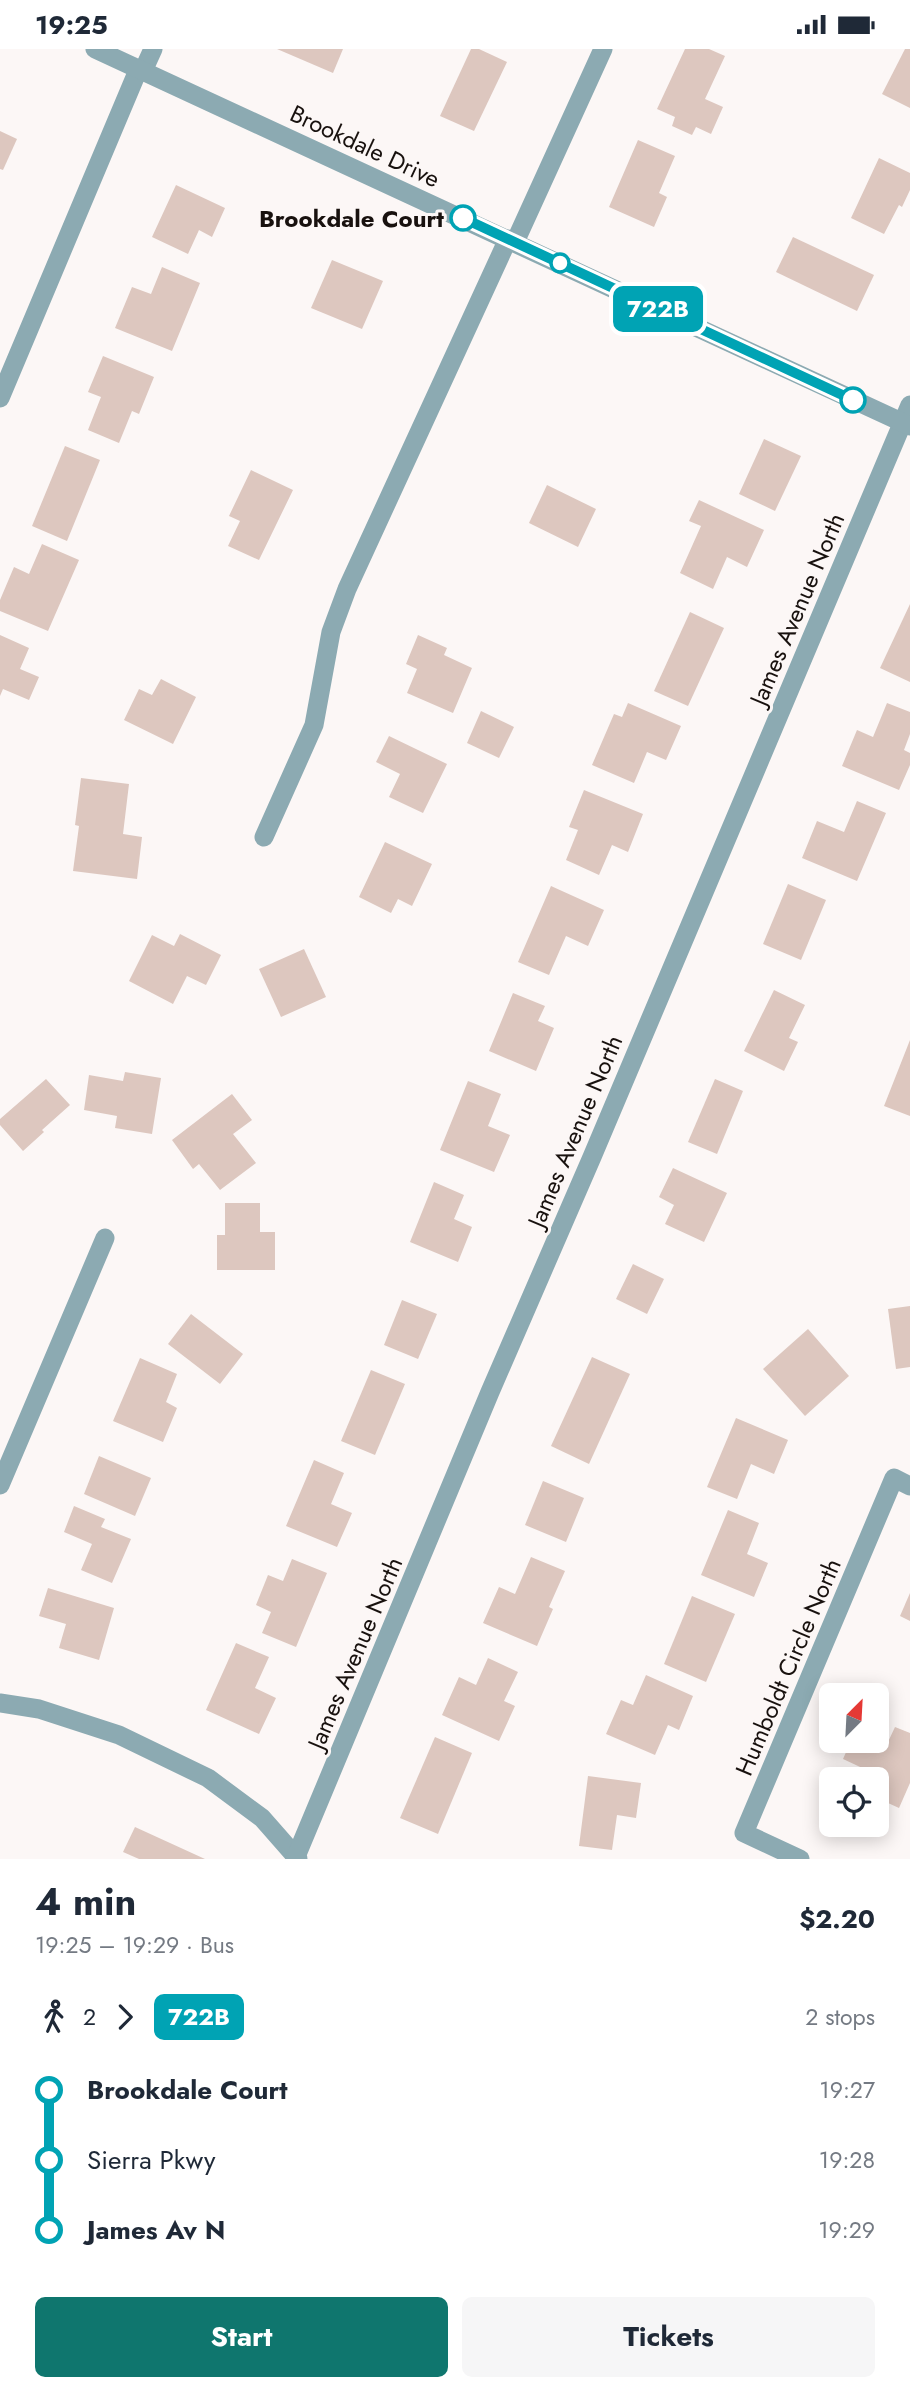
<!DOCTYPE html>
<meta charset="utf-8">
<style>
body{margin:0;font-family:Jost,sans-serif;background:#f6f6f7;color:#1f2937;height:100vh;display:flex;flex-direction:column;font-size:26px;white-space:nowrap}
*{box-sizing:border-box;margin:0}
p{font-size:23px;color:#747a83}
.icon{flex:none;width:38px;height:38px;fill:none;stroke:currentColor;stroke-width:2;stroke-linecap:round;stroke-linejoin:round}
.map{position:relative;height:1810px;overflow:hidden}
.details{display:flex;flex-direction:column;background:#fff;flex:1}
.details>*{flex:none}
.badge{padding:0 14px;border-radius:10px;font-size:24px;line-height:46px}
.needle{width:46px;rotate:24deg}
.buttons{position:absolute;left:819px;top:1634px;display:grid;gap:14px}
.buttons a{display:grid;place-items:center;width:70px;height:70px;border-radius:10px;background:#fff;box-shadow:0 4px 18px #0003;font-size:35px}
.map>.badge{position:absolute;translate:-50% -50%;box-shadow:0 0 0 4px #fff}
.legs{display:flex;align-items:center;gap:10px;height:77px;padding:0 35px;font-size:23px}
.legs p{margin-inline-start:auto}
.overview{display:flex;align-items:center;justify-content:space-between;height:119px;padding:0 35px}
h1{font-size:38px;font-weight:700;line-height:52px}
.action{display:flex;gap:14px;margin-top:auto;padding:14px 35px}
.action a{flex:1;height:80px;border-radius:10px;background:#0f766e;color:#fff;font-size:28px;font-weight:700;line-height:80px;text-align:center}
.action a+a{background:#f6f6f7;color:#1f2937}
ul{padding:0 35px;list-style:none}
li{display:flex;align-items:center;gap:24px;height:70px;font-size:26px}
li i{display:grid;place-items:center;width:10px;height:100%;margin:0 9px;background:currentColor}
li i::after{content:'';width:18px;height:18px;margin:-9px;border:5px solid;border-radius:50%;background:#fff}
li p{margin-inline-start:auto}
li:first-child i{background:linear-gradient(#0000 50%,currentColor 0)}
li:last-child i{background:linear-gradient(currentColor 50%,#0000 0)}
.status{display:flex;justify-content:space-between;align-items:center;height:49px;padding:0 35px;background:#fff;direction:ltr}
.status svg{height:19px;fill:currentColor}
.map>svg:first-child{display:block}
</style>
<div class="status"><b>19:25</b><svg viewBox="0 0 49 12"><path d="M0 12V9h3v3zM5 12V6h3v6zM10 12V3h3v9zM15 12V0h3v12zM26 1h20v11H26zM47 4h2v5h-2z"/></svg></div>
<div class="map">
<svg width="910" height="1810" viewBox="0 0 910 1810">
<rect width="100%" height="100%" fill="#fcf7f6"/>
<g fill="#ddc7bf">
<polygon points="277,0 343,0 333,24"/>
<polygon points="471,0 479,0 507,13 474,82 440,67"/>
<polygon points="685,0 709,0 725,7 705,50 723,58 711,85 696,78 692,86 672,77 675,68 657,60"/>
<polygon points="905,0 910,0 910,59 882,45"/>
<polygon points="0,82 17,90 3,121 0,120"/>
<polygon points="638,91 675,107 659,144 667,148 654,178 609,158"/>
<polygon points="879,109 910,124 910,141 902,158 899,156 884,185 851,169"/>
<polygon points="176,136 225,159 212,188 199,181 188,205 152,188"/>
<polygon points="793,188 874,226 857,262 776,223"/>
<polygon points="332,211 383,232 362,280 311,259"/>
<polygon points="162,218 200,234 172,302 115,279 132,238 151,245"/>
<polygon points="103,307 154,328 139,365 132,362 119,394 88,381 101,348 88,343"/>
<polygon points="764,390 801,407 775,462 739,445"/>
<polygon points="65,397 100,411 67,492 32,477"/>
<polygon points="251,421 293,441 259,511 228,497 240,472 229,467"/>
<polygon points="547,436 596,460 578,498 529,474"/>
<polygon points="699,451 764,481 747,518 727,508 713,540 680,524 701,477 689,472"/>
<polygon points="42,495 79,511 48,582 0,562 0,551 14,518 29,525"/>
<polygon points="910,555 910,633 880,619"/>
<polygon points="690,563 724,579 688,657 654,642"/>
<polygon points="0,586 29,599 20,620 39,628 29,651 3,640 0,647"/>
<polygon points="418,586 447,599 444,606 472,619 453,664 407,644 417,620 406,615"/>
<polygon points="161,630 196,648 173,695 124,671 139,640 152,646"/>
<polygon points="628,654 681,677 666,711 647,703 634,734 592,716 614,665 622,668"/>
<polygon points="887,654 910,663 910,685 904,701 910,704 910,716 899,741 842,717 857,681 873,688"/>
<polygon points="481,662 514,678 499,709 467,694"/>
<polygon points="389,687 447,715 423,764 389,748 400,725 376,713"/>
<polygon points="81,729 129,735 123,785 142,788 137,830 73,822 79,777 75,776"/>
<polygon points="584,741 643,765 628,803 612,796 599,826 566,811 578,781 569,778"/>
<polygon points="857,752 886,764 857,832 802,809 817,772 844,783"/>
<polygon points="385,793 432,815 412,857 398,850 391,864 359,848"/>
<polygon points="788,835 826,851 801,911 763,895"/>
<polygon points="551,837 604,861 588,897 566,887 549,926 518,913"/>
<polygon points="180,885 221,906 206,936 187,927 173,955 129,932 152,886 174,897"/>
<polygon points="304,900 326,948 281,968 259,920"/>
<polygon points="774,941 805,956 789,989 798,993 784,1022 744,1002"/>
<polygon points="513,944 545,957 538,972 554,979 536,1022 489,1002"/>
<polygon points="910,991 910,1067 884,1057"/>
<polygon points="125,1023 161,1029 152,1085 115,1079 117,1067 84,1061 89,1026 123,1032"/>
<polygon points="46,1030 70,1056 42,1081 44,1083 23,1102 0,1076 0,1070"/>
<polygon points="715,1030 743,1042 717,1105 688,1093"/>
<polygon points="468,1032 501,1045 488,1077 510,1086 494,1123 440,1101"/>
<polygon points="232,1045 252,1071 233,1085 256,1114 220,1141 199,1115 193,1120 172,1091"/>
<polygon points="673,1119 727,1144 704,1193 665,1175 674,1156 659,1148"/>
<polygon points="434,1133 464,1146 454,1170 472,1178 458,1213 410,1193"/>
<polygon points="225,1154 260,1154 260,1183 275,1183 275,1221 217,1221 217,1186 225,1186"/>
<polygon points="633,1215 664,1230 647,1265 616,1250"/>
<polygon points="402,1251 437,1265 418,1310 384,1296"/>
<polygon points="910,1257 910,1318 896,1320 888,1260"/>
<polygon points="191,1265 243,1305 220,1335 168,1295"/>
<polygon points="808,1280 849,1327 805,1367 763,1320"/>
<polygon points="592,1308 630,1325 589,1415 551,1397"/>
<polygon points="140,1309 177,1325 166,1353 177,1359 163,1393 113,1372"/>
<polygon points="371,1321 405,1335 375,1406 341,1392"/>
<polygon points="736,1369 788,1391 774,1425 751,1415 737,1450 707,1438"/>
<polygon points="99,1407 151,1429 135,1467 84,1445"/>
<polygon points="314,1411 344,1424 331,1455 352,1464 337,1498 286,1477"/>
<polygon points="543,1432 584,1449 566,1493 525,1476"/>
<polygon points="74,1457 105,1470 101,1478 131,1490 112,1534 81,1521 92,1495 64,1483"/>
<polygon points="728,1461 759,1474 747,1505 768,1514 754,1548 701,1526"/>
<polygon points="531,1508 565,1522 549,1558 553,1560 537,1597 483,1574 499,1538 515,1545"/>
<polygon points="292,1510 327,1524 296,1598 262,1584 271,1563 256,1556 268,1526 283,1532"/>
<polygon points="48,1539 114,1559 99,1611 59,1599 66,1575 39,1567"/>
<polygon points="910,1544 910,1572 900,1567"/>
<polygon points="692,1547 735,1565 706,1633 664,1615"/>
<polygon points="236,1594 269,1608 255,1639 276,1649 259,1685 206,1661"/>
<polygon points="488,1609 518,1623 504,1652 515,1657 499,1692 442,1666 459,1628 476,1636"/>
<polygon points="646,1626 693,1647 679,1681 668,1676 655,1706 606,1685 621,1651 633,1656"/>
<polygon points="895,1678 910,1684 910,1734 899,1759 877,1749 877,1731 870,1731 873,1724 843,1710 851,1692 877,1692 877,1690 887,1695"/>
<polygon points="435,1688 472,1704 438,1785 400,1769"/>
<polygon points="588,1727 641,1734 636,1769 617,1766 612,1801 579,1797"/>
<polygon points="135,1778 205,1810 139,1810 123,1803"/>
</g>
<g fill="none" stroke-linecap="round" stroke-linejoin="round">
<g stroke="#8caab2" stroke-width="19">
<polyline points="515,193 603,0"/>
<polyline points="0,349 136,26 143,22 153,0"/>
<polyline points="264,788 314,676 331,583 347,540 508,190"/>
<polyline points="0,1436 105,1189"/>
<polyline points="0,1654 39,1660 119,1686 208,1729 262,1769 298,1810"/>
<polyline points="295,1810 490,1343 592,1108 910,356"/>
<polyline points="800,1810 744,1784 894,1429 910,1437"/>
</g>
<polyline stroke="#8caab2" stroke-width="19" points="95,0 910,377"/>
</g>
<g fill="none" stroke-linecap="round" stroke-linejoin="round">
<g stroke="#fff" stroke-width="16">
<polyline id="line-1" points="463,169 853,351"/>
</g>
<use href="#line-1" stroke="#00a3b4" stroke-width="10"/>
</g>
<g fill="#fff" stroke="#00a3b4" stroke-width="3.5">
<circle cx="463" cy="169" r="12"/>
<circle cx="560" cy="214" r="9"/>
<circle cx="853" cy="351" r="12"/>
</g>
<g text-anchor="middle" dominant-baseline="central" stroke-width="6" stroke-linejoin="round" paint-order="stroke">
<g font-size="24" fill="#18110e" stroke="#fcf7f6">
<text transform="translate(365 97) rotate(25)">Brookdale Drive</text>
<text transform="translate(797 560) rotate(-67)">James Avenue North</text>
<text transform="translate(575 1082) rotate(-67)">James Avenue North</text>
<text transform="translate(355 1604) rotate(-67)">James Avenue North</text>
<text transform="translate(788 1618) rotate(-67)">Humboldt Circle North</text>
</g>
<g font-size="24" font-weight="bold" fill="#18110e" stroke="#fcf7f6" text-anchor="end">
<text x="444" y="169">Brookdale Court</text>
</g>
</g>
</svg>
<div class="buttons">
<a><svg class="needle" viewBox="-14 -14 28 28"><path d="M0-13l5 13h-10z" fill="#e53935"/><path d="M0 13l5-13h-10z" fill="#747a83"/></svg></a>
<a><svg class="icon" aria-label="locate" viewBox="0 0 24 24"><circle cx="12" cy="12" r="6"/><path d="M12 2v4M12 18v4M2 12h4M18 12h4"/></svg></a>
</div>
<b class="badge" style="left:658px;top:260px;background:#00a3b4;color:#fff">722B</b>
</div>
<section class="details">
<div class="overview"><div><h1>4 min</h1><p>19:25 – 19:29 · Bus</p></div><b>$2.20</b></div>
<div class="legs"><svg class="icon" aria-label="walk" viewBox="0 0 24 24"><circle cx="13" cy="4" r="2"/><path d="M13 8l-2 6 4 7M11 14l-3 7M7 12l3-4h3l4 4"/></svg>2<svg class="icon" aria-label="forward" viewBox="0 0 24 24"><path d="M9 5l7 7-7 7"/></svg><b class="badge" style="background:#00a3b4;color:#fff">722B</b><p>2 stops</p></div>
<ul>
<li><i style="color:#00a3b4"></i><b>Brookdale Court</b><p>19:27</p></li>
<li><i style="color:#00a3b4"></i><span>Sierra Pkwy</span><p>19:28</p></li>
<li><i style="color:#00a3b4"></i><b>James Av N</b><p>19:29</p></li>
</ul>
<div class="action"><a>Start</a><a>Tickets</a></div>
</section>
